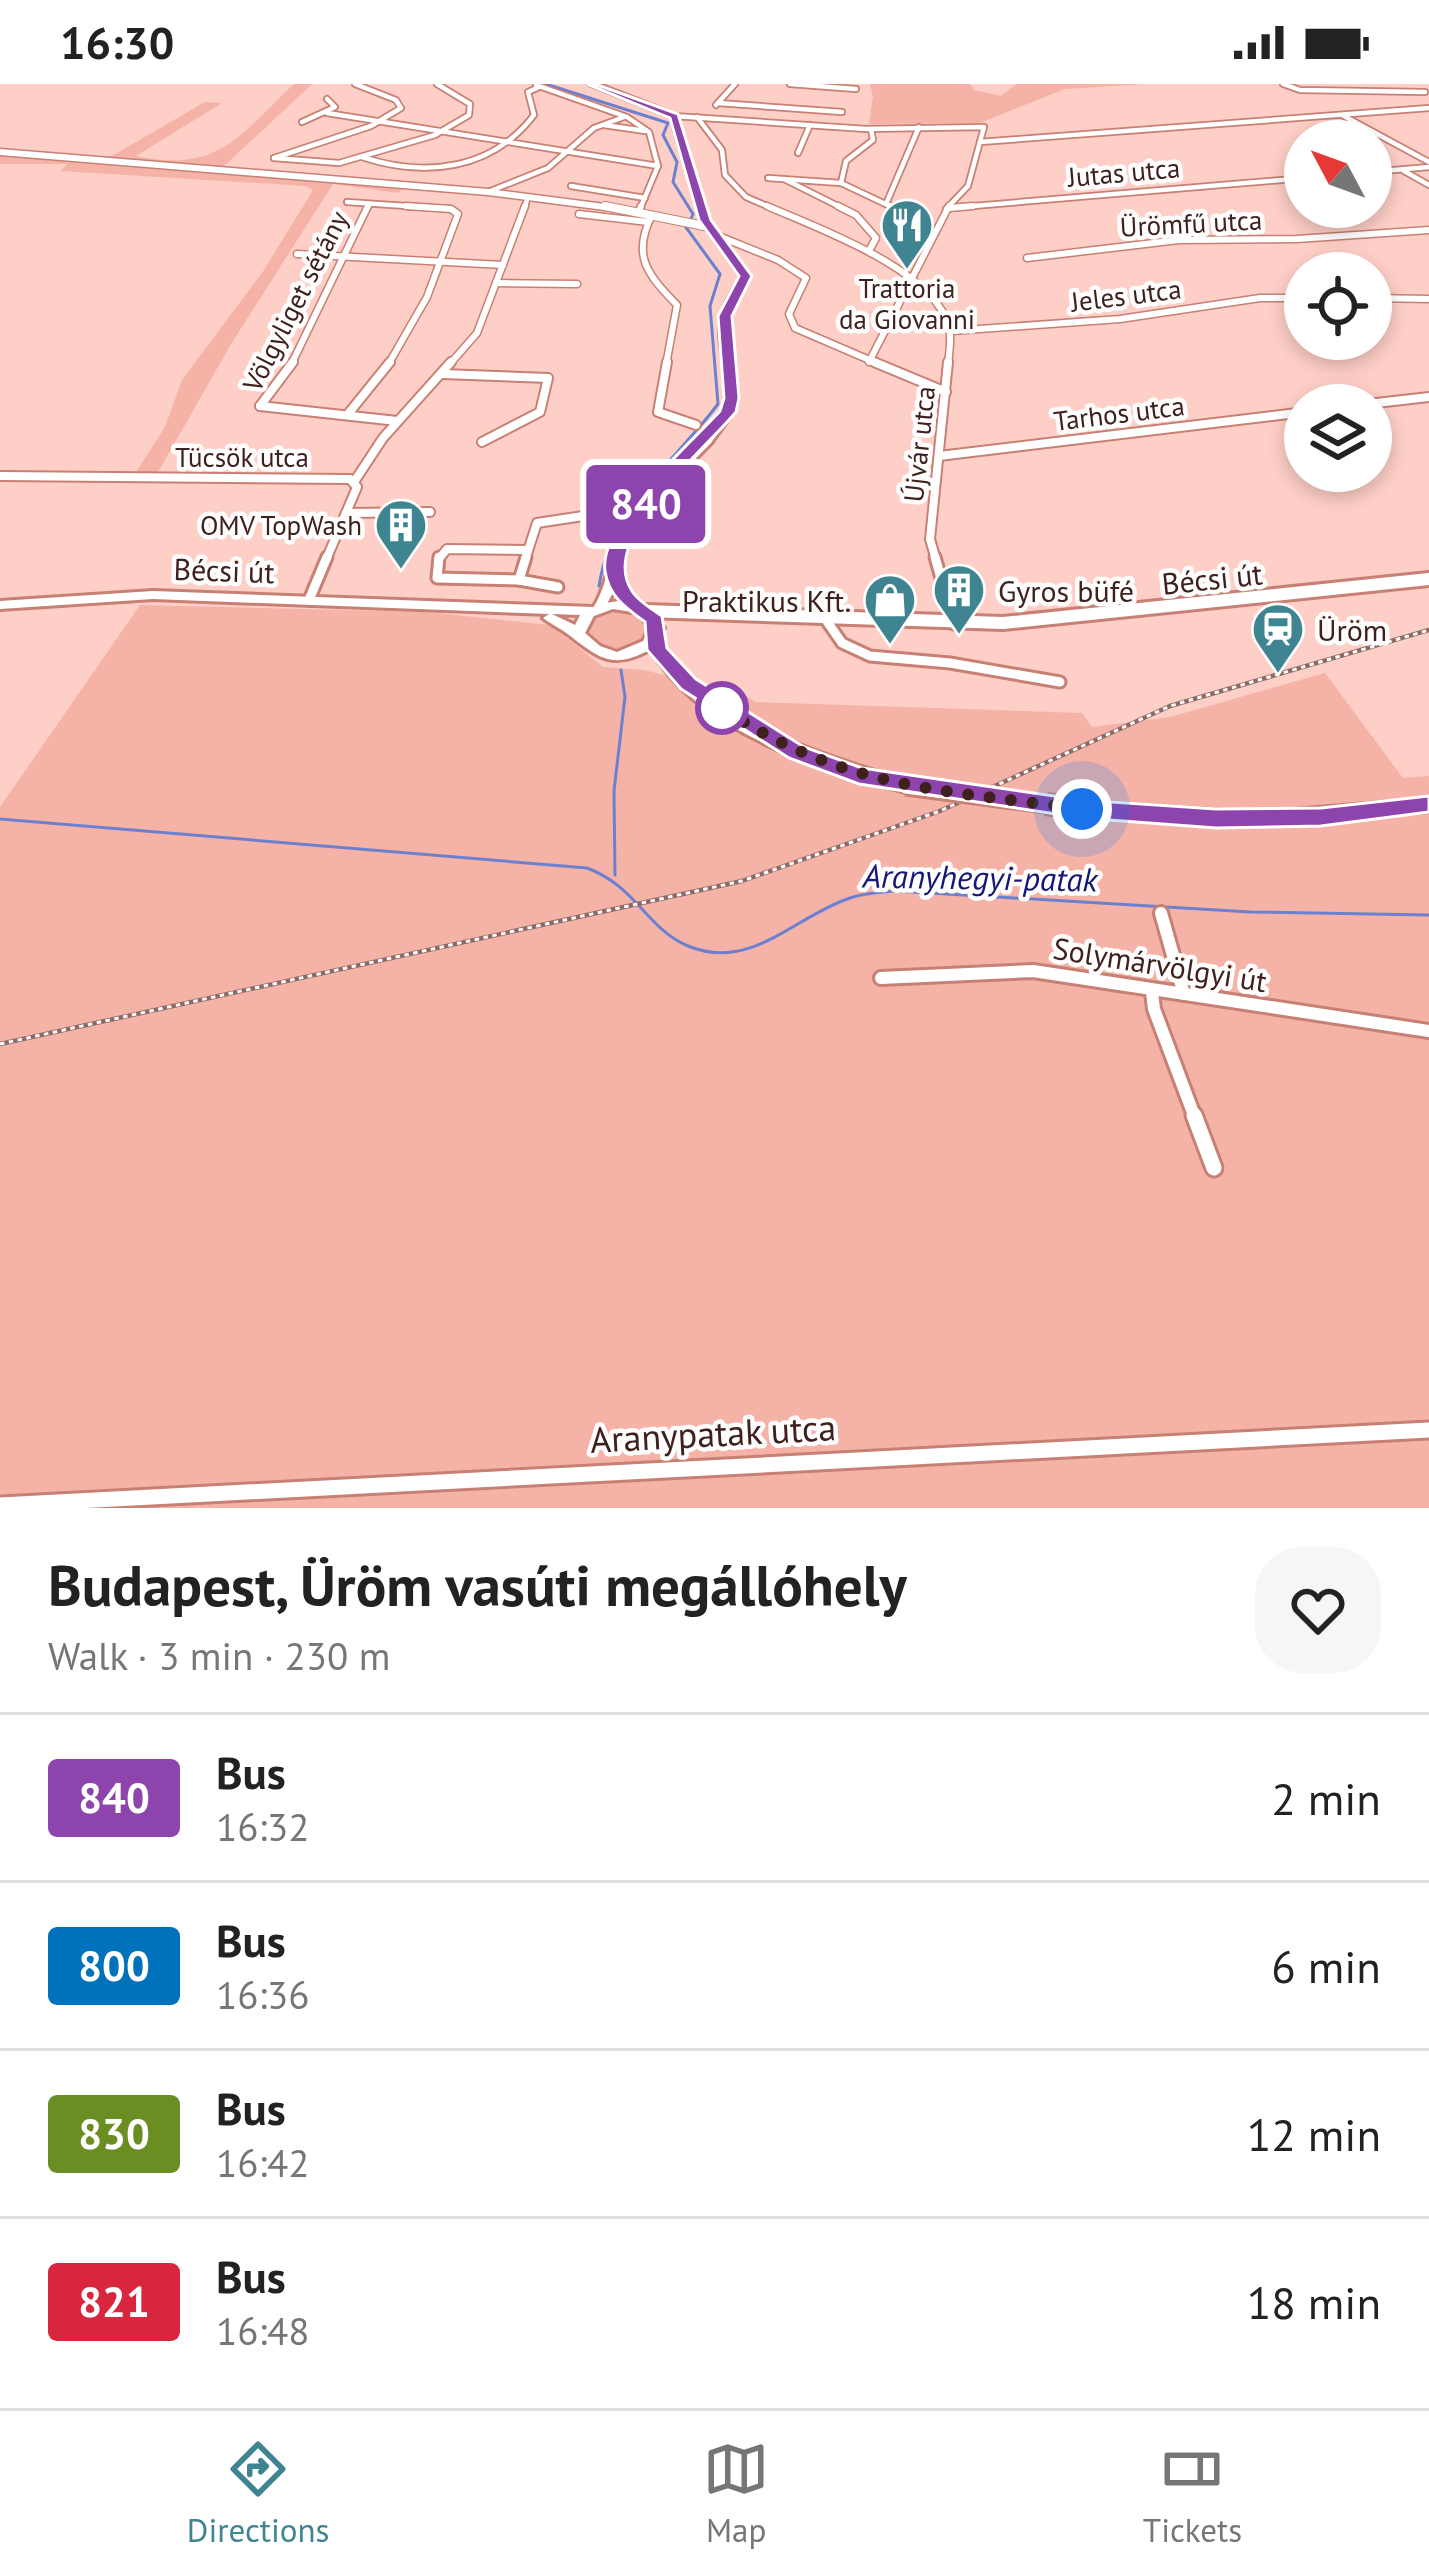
<!DOCTYPE html>
<meta charset="utf-8">
<style>
body{margin:0;font-family:"PT Sans",sans-serif;background:#f6f6f6;color:#222;height:100vh;display:flex;flex-direction:column;font-size:45px;white-space:nowrap}
*{box-sizing:border-box;margin:0}
p{font-size:39px;color:#767676}
.icon{flex:none;width:66px;height:66px;fill:none;stroke:currentColor;stroke-width:2;stroke-linecap:round;stroke-linejoin:round}
.map{position:relative;height:1424px;overflow:hidden}
.side{display:flex;flex-direction:column;background:#fff;flex:1}
.side>*{flex:none}
.badge{padding:0 24px;border-radius:9px;font-size:42px;line-height:78px}
.needle{width:78px;rotate:311deg}
.buttons{position:absolute;left:1284px;top:36px;display:grid;gap:24px}
.buttons a{display:grid;place-items:center;width:108px;height:108px;border-radius:50%;background:#fff;box-shadow:0 6px 18px #0003;font-size:60px}
.you{position:absolute;width:60px;height:60px;margin:-30px;border:9px solid #fff;border-radius:50%;background:#1a73e8;box-shadow:0 0 0 18px #1a73e833}
.map>.badge{position:absolute;translate:-50% -50%;box-shadow:0 0 0 6px #fff}
.round{display:grid;place-items:center;flex:none;width:126px;height:126px;border-radius:48px;background:#f6f6f6}
.head{display:flex;align-items:center;justify-content:space-between;height:204px;padding:0 48px}
h1{font-size:57px;font-weight:700;line-height:90px}
ul{padding:0;list-style:none}
li{display:flex;align-items:center;gap:36px;height:168px;padding:0 48px;border-top:3px solid #e0e0e0}
li div{flex:1}
li b{display:block;font-size:45px}
li em{font-style:normal}
li .badge{min-width:132px;font-weight:700;text-align:center}
.status{display:flex;justify-content:space-between;align-items:center;height:84px;padding:0 60px;background:#fff;direction:ltr}
.status svg{height:33px;fill:currentColor}
.tab-bar{display:flex;justify-content:space-around;align-items:center;height:168px;border-top:3px solid #e0e0e0;background:#fff;font-size:33px;color:#767676}
.tab-bar a{display:grid;justify-items:center;gap:6px}
.tab-bar .selected{color:#3f8491}
.map>svg:first-child{display:block}
</style>
<div class="status"><b>16:30</b><svg viewBox="0 0 49 12"><path d="M0 12V9h3v3zM5 12V6h3v6zM10 12V3h3v9zM15 12V0h3v12zM26 1h20v11H26zM47 4h2v5h-2z"/></svg></div>
<div class="map">
<svg width="1429" height="1424" viewBox="0 0 1429 1424">
<rect width="100%" height="100%" fill="#fecfc6"/>
<g fill="#f5b3a7">
<path d="M 294,0 L 312,0 L 220,86 L 404,99 L 399,109 L 333,100 L 231,260 L 157,390 L 135,390 L 165,343 L 182,296 L 264,186 L 313,106 L 305,102 L 61,87 L 67,80 L 0,80 L 0,65 L 110,73 L 205,18 L 222,19 L 136,72 C 218,90 240,51 294,0 Z"/>
<polygon points="870,0 970,0 974,6 1001,12 1016,0 1145,0 1065,5 980,39 869,40 873,13"/>
<polygon points="140,521 428,528 551,541 603,583 644,586 743,610 755,618 1082,629 1092,643 1170,633 1325,589 1403,694 1429,692 1429,1424 0,1424 0,723"/>
<path d="M 617,525 L 644,532 L 647,552 C 629,570 609,568 588,554 L 587,541 L 598,530 Z"/>
</g>
<g fill="none" stroke-linecap="round" stroke-linejoin="round">
<g stroke="#6b81d0" stroke-width="3">
<polyline points="546,0 668,39 663,51 677,78 673,98 693,130 691,135"/>
<path d="M 599,502 C 611,424 673,380 718,320 L 710,222 L 720,190 L 685,142"/>
<path d="M 0,735 L 587,784 C 636,802 647,845 688,862 C 751,888 795,832 850,814 C 865,809 880,808 896,807 L 1250,828 L 1429,831"/>
<polyline points="615,791 614,707 625,613 621,586"/>
</g>
<g stroke="#c78073" stroke-width="8">
<g id="minor-far5">
<polyline points="790,0 856,5"/>
<polyline points="1283,0 1300,6 1425,8"/>
<polyline points="536,1 627,33 649,48 658,82 640,125"/>
<polyline points="718,19 842,28"/>
<polyline points="716,21 735,0"/>
<polyline points="327,29 658,82"/>
<polyline points="1342,31 1429,78"/>
<polyline points="674,32 866,45 984,43 968,102 946,125"/>
<polyline points="697,33 722,66 725,91 746,113 774,125"/>
<polyline points="302,38 335,23 327,15"/>
<polyline points="604,41 645,47"/>
<polyline points="871,45 873,56 846,77 841,99 896,125"/>
<polyline points="980,58 1429,24"/>
<polyline points="798,69 810,41"/>
<path d="M 362,73 C 425,94 492,86 534,31 L 528,8 L 539,3"/>
<polyline points="274,74 339,79 435,51 469,31 470,20 437,0"/>
<polyline points="274,74 371,42 401,24 396,16 355,0"/>
<polyline points="1404,87 1429,101"/>
<polyline points="1371,88 1429,83"/>
<polyline points="768,94 841,99"/>
<polyline points="784,95 844,125"/>
<polyline points="571,102 645,114"/>
<polyline points="488,108 548,84 594,44 624,33"/>
<polyline points="347,118 451,125"/>
<polyline points="886,120 919,43"/>
<polyline points="949,124 1305,94"/>
<polyline points="367,125 369,120"/>
<polyline points="524,125 528,113"/>
</g>
</g>
<g stroke="#c78073" stroke-width="9">
<g id="minor-far4">
<path d="M 767,122 C 817,144 934,185 949,243 C 952,254 949,269 948,281"/>
<polyline points="838,122 856,131 876,154 870,165"/>
<polyline points="890,122 905,129 929,153"/>
<polyline points="949,124 973,122"/>
<polyline points="639,127 641,122"/>
<polyline points="579,130 648,138"/>
<path d="M 652,131 C 631,172 648,191 677,221 L 666,281"/>
<polyline points="716,151 778,176 806,194 789,230 795,244 881,281"/>
<polyline points="297,170 503,181"/>
<polyline points="1027,174 1179,156 1297,155 1429,146"/>
<polyline points="496,199 577,200"/>
<polyline points="1371,214 1429,215"/>
<polyline points="951,247 1120,235 1260,214 1305,214"/>
<polyline points="869,278 949,122"/>
<polyline points="291,281 368,122"/>
<polyline points="388,281 427,213 458,130 451,125 406,122"/>
<polyline points="449,281 477,249 525,122"/>
</g>
</g>
<g stroke="#c78073" stroke-width="12">
<g id="minor-far3">
<polyline points="667,278 658,328 696,341"/>
<polyline points="874,278 946,308"/>
<polyline points="443,290 548,294 540,328 482,358"/>
<polyline points="1359,321 1429,313"/>
<polyline points="260,322 293,278"/>
<polyline points="260,322 397,337"/>
<polyline points="348,330 390,278"/>
<polyline points="939,372 1305,328"/>
<polyline points="0,392 350,395 357,403 326,476"/>
<polyline points="354,398 383,354 451,278"/>
<polyline points="349,429 430,428"/>
<polyline points="438,476 447,465 528,466"/>
<polyline points="525,476 537,439 603,429 631,435"/>
<polyline points="936,476 930,455 948,278"/>
</g>
</g>
<g stroke="#c78073" stroke-width="15">
<g id="minor-far2">
<polyline points="439,473 437,494 519,496"/>
<polyline points="526,473 519,496 558,503"/>
<polyline points="935,473 954,540"/>
<polyline points="309,516 327,473"/>
<polyline points="826,536 842,559 870,572 950,579 1060,598"/>
</g>
</g>
<g stroke="#c78073" stroke-width="18">
<g id="minor-far1">
<polyline points="1161,829 1184,910"/>
<polyline points="881,894 1033,887 1429,947"/>
<polyline points="1152,908 1154,925 1195,1034"/>
</g>
</g>
<g stroke="#c78073" stroke-width="21">
<g id="minor">
<polyline points="1194,1031 1214,1084"/>
<polyline points="0,1421 1429,1346"/>
</g>
</g>
<g stroke="#c78073" stroke-width="9">
<polyline id="tertiary-far2" points="0,68 488,108 620,125"/>
</g>
<g stroke="#c78073" stroke-width="10">
<polyline id="tertiary-far1" points="605,122 709,143"/>
</g>
<g stroke="#c78073" stroke-width="18">
<polyline id="tertiary" points="646,527 1003,539 1429,495"/>
</g>
<g stroke="#c78073" stroke-width="6">
<path id="secondary" d="M 589,0 L 597,0 L 676,31 L 709,136 L 749,192 L 729,232 L 736,305 L 733,328 L 711,359 L 647,424 L 636,436 L 626,457 L 620,487 L 630,511 L 644,523 L 638,527 L 621,516 L 615,505 L 603,527 L 599,528 L 593,524 C 612,495 608,458 629,430 C 652,401 713,358 723,327 C 733,297 716,264 721,234 C 723,220 735,204 741,192 L 701,136 L 671,33 Z"/>
</g>
<g stroke="#c78073" stroke-width="6">
<g id="primary">
<path d="M 153,507 L 593,523 C 627,511 643,516 664,544 L 659,554 C 664,561 668,571 673,578 C 721,642 838,677 912,698 L 914,702 L 906,708 C 821,687 696,646 651,565 C 613,586 600,575 569,551 C 560,544 551,540 543,534 L 549,530 L 153,515 L 0,525 L 0,517 ZM 613,525 L 638,529 L 650,544 L 643,557 L 617,568 L 600,562 L 585,549 L 594,532 ZM 552,530 L 580,531 L 575,541 Z"/>
<polygon points="1429,715 1429,727 1256,741 1060,728 1054,726 1052,722 1054,718 1060,716 1256,729"/>
</g>
</g>
<use href="#minor-far5" stroke="#fff" stroke-width="4.5"/>
<use href="#minor-far4" stroke="#fff" stroke-width="6"/>
<use href="#minor-far3" stroke="#fff" stroke-width="8"/>
<use href="#minor-far2" stroke="#fff" stroke-width="9"/>
<use href="#minor-far1" stroke="#fff" stroke-width="12"/>
<use href="#minor" stroke="#fff" stroke-width="15"/>
<use href="#tertiary-far2" stroke="#fff" stroke-width="6"/>
<use href="#tertiary-far1" stroke="#fff" stroke-width="8"/>
<use href="#tertiary" stroke="#fff" stroke-width="12"/>
<use href="#secondary" fill="#fff" fill-rule="evenodd"/>
<use href="#primary" fill="#fff" fill-rule="evenodd"/>
<g stroke="#8f6a64" stroke-width="4.5">
<polyline id="rail" points="0,960 742,797 940,727 1170,622 1429,546"/>
</g>
<use href="#rail" stroke="#fdfdfd" stroke-width="3" stroke-dasharray="4.5" stroke-linecap="butt"/>
<g stroke="#c78073" stroke-width="21" stroke-linecap="butt">
<polyline id="primary-bridge-far1" points="906,702 1060,722"/>
</g>
<g stroke="#c78073" stroke-width="24" stroke-linecap="butt">
<polyline id="primary-bridge" points="1046,720 1060,722"/>
</g>
<use href="#primary-bridge-far1" stroke="#fff" stroke-width="15"/>
<use href="#primary-bridge" stroke="#fff" stroke-width="18"/>
</g>
<path fill="#8e44ad" stroke="#fff" stroke-width="3" d="M 587,0 L 595,0 L 678,30 L 711,136 L 752,192 L 732,232 L 739,314 L 736,328 C 704,367 597,454 632,507 C 638,517 652,525 662,532 L 667,564 L 696,595 L 804,663 L 862,684 L 1082,716 L 1216,725 L 1321,724 L 1429,712 L 1429,728 L 1321,742 L 1216,744 L 1082,734 L 859,700 L 789,674 L 681,605 L 647,566 L 645,538 C 627,525 608,512 605,487 C 598,440 690,360 720,327 L 724,314 L 718,232 L 739,192 L 699,136 L 670,34 Z"/>
<g fill="none" stroke-linecap="round" stroke-linejoin="round">
<path stroke="#3e211c" stroke-width="12" stroke-dasharray="0 21.6" d="M 722,624 L 715,619 C 836,704 941,706 1082,725"/>
</g>
<defs>
<g id="restaurant-pin" transform="scale(2.7)"><path d="M0 17L-7.5 6A9.5 9.5 0 1 1 7.5 6Z" fill="#3f8491" stroke="#fdfdfd"/><path d="M-5-6h1v4h1v-4h1v4h1v-4h1v5L-1.5 .5V6h-2V.5L-5-1ZM5-6V6H3V1.5H1.5Q1.5-4 5-6Z" fill="#fff"/></g>
<g id="building-pin" transform="scale(2.7)"><path d="M0 17L-7.5 6A9.5 9.5 0 1 1 7.5 6Z" fill="#3f8491" stroke="#fdfdfd"/><path d="M-4-6H4V6H1V3H-1V6H-4ZM-2.5-4.3h1.7v1.8h-1.7ZM.8-4.3h1.7v1.8H.8ZM-2.5-1h1.7V.8h-1.7ZM.8-1h1.7V.8H.8Z" fill="#fff"/></g>
<g id="shop-pin" transform="scale(2.7)"><path d="M0 17L-7.5 6A9.5 9.5 0 1 1 7.5 6Z" fill="#3f8491" stroke="#fdfdfd"/><path d="M-5-2.5h2.3a2.7 3.5 0 0 1 5.4 0H5L5.5 6h-11ZM-1.5-2.5h3a1.5 2.3 0 0 0-3 0Z" fill="#fff"/></g>
<g id="station-pin" transform="scale(2.7)"><path d="M0 17L-7.5 6A9.5 9.5 0 1 1 7.5 6Z" fill="#3f8491" stroke="#fdfdfd"/><path d="M-3-6H3Q5-6 5-4V2Q5 4 3 4L4.5 6H3L1.5 4h-3L-3 6H-4.5L-3 4Q-5 4-5 2V-4Q-5-6-3-6ZM-3.5-4v3h7v-3ZM-3.5 1v1.5H-2V1ZM2 1v1.5H3.5V1Z" fill="#fff"/></g>
</defs>
<g fill-rule="evenodd">
<use href="#restaurant-pin" x="907" y="141"/>
<use href="#building-pin" x="401" y="441"/>
<use href="#building-pin" x="959" y="506"/>
<use href="#shop-pin" x="890" y="516"/>
<use href="#station-pin" x="1278" y="545"/>
</g>
<circle fill="#fff" stroke="#8e44ad" stroke-width="6" cx="722" cy="624" r="24"/>
<g text-anchor="middle" dominant-baseline="central" stroke-width="9" stroke-linejoin="round" paint-order="stroke">
<g font-size="27" fill="#3e211c" stroke="#fdfdfd">
<text transform="translate(1124 88) rotate(-5)">Jutas utca</text>
<text transform="translate(1191 139) rotate(-3)">Ürömfű utca</text>
<text transform="translate(1126 211) rotate(-7)">Jeles utca</text>
<text transform="translate(295 217) rotate(-63)">Völgyliget sétány</text>
<text transform="translate(1119 329) rotate(-7)">Tarhos utca</text>
<text transform="translate(919 360) rotate(-84)">Újvár utca</text>
<text x="242" y="373">Tücsök utca</text>
</g>
<g font-size="27" fill="#3e211c" stroke="#fdfdfd">
<text x="907" y="204">Trattoria<tspan x="907" dy="31">da Giovanni</tspan></text>
<text x="362" y="441" text-anchor="end">OMV TopWash</text>
</g>
<g font-size="30" fill="#3e211c" stroke="#fdfdfd">
<text transform="translate(224 486) rotate(2)">Bécsi út</text>
<text transform="translate(1212 494) rotate(-6)">Bécsi út</text>
<text transform="translate(1160 880) rotate(9)">Solymárvölgyi út</text>
</g>
<g font-size="30" fill="#3e211c" stroke="#fdfdfd" text-anchor="start">
<text x="998" y="506">Gyros büfé</text>
<text x="851" y="516" text-anchor="end">Praktikus Kft.</text>
<text x="1317" y="545">Üröm</text>
</g>
<g font-size="33" font-style="italic" fill="#151774" stroke="#fdfdfd">
<text transform="translate(980 793) rotate(1)">Aranyhegyi-patak</text>
</g>
<g font-size="36" fill="#3e211c" stroke="#fdfdfd">
<text transform="translate(713 1349) rotate(-3)">Aranypatak utca</text>
</g>
</g>
</svg>
<div class="buttons">
<a><svg class="needle" viewBox="-14 -14 28 28"><path d="M0-13l5 13h-10z" fill="#e53935"/><path d="M0 13l5-13h-10z" fill="#767676"/></svg></a>
<a><svg class="icon" aria-label="locate" viewBox="0 0 24 24"><circle cx="12" cy="12" r="6"/><path d="M12 2v4M12 18v4M2 12h4M18 12h4"/></svg></a>
<a><svg class="icon" aria-label="layers" viewBox="0 0 24 24"><path d="M12 4l9 5-9 5-9-5zM3 14l9 5 9-5"/></svg></a>
</div>
<div class="you" style="left:1082px;top:725px"></div>
<b class="badge" style="left:646px;top:420px;background:#8e44ad;color:#fff">840</b>
</div>
<section class="side">
<div class="head"><div><h1>Budapest, Üröm vasúti megállóhely</h1><p>Walk · 3 min · 230 m</p></div><a class="round"><svg class="icon" aria-label="heart" viewBox="0 0 24 24"><path d="M12 20l-8-8c-3-5 5-10 8-4 3-6 11-1 8 4z"/></svg></a></div>
<ul>
<li><span class="badge" style="background:#8e44ad;color:#fff">840</span><div><b>Bus</b><p>16:32</p></div><em>2 min</em></li>
<li><span class="badge" style="background:#0072bc;color:#fff">800</span><div><b>Bus</b><p>16:36</p></div><em>6 min</em></li>
<li><span class="badge" style="background:#6b8e23;color:#fff">830</span><div><b>Bus</b><p>16:42</p></div><em>12 min</em></li>
<li><span class="badge" style="background:#d7263d;color:#fff">821</span><div><b>Bus</b><p>16:48</p></div><em>18 min</em></li>
</ul>
</section>
<nav class="tab-bar">
<a class="selected"><svg class="icon" aria-label="directions" viewBox="0 0 24 24"><path d="M12 3l9 9-9 9-9-9zM9 14v-3h6M13 9l2 2-2 2"/></svg>Directions</a>
<a><svg class="icon" aria-label="map" viewBox="0 0 24 24"><path d="M3 6l6-2 6 2 6-2v14l-6 2-6-2-6 2zM9 4v14M15 6v14"/></svg>Map</a>
<a><svg class="icon" aria-label="tickets" viewBox="0 0 24 24"><path d="M3 7h18v10H3zM15 7v10"/></svg>Tickets</a>
</nav>
